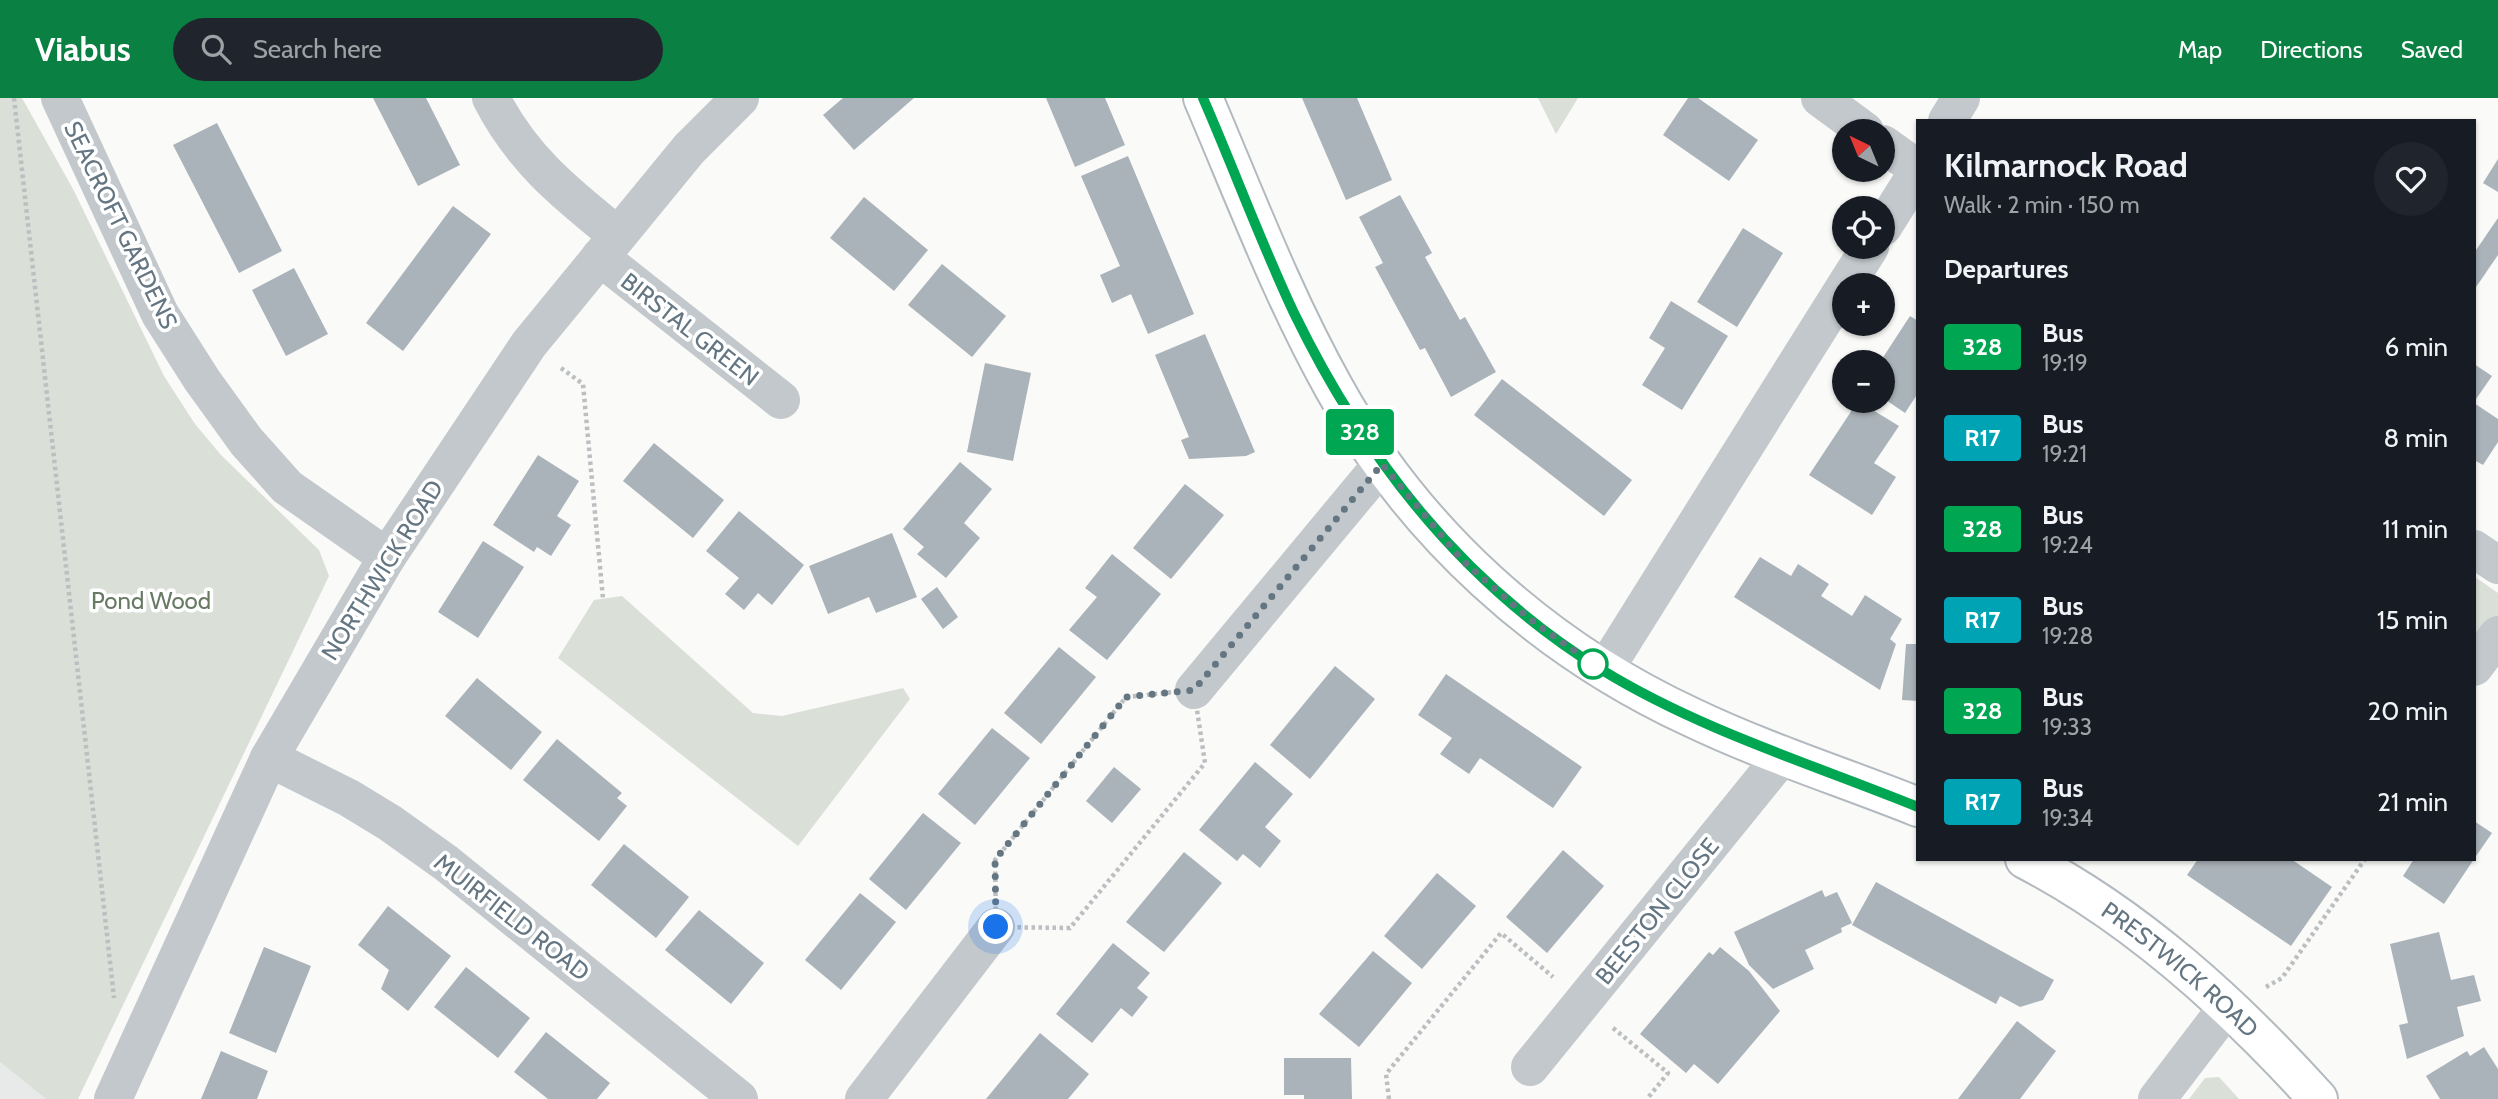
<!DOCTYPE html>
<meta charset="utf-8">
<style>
body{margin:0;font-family:Cabin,sans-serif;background:#20242c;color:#f1f3f6;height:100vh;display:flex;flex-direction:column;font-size:26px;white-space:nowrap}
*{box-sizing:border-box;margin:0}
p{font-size:23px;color:#9ea1a6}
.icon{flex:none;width:38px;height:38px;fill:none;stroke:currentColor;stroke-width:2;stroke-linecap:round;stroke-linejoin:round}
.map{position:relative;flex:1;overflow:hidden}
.drawer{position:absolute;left:1916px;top:21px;width:560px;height:742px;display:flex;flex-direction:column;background:#171b24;border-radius:0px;box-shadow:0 2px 5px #0004}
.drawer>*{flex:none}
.badge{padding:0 14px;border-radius:5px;font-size:24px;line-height:46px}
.needle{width:46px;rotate:317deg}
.controls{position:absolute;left:1832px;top:21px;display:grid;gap:14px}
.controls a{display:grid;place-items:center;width:63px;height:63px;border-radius:50%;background:#171b24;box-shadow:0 2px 5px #0004;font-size:35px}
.you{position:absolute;width:35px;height:35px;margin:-18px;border:5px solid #fff;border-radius:50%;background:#1a73e8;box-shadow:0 0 0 10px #1a73e833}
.map>.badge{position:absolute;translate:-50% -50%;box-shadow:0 0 0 4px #fff}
h2{padding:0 28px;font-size:26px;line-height:63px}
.round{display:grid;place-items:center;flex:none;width:74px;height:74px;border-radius:37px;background:#20242c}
.headline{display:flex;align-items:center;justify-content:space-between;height:119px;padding:0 28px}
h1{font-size:33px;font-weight:800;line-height:52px}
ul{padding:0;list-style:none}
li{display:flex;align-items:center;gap:21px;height:91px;padding:0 28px}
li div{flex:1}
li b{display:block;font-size:26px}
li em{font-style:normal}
li .badge{min-width:77px;font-weight:700;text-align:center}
header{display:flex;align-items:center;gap:42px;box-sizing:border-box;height:98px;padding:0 35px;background:#0b8043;color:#fff}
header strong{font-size:33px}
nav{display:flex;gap:38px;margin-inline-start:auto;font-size:24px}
.search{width:490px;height:63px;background:#20242c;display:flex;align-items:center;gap:18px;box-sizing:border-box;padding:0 24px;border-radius:38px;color:#9ea1a6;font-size:26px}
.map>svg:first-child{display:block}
</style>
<header>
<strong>Viabus</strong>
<div class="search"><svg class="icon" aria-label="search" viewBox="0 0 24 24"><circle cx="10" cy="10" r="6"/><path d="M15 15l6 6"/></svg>Search here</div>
<nav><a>Map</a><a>Directions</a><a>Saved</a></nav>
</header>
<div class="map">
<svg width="2498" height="1001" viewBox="0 0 2498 1001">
<rect width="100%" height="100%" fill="#fafaf8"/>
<polygon fill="#e8e9e9" points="0,964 46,1001 0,1001"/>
<g fill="#dadfd7">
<polygon points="0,0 22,0 73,91 164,278 195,326 221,357 319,452 329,478 78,1001 46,1001 0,964"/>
<polygon points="1538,0 1578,0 1556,36"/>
<polygon points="2475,479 2498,495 2498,520 2475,553"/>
<polygon points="622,498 753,615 782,618 903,590 910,601 798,748 558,560 594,502"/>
<polygon points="2219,979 2239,1001 2189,1001 2205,980"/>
</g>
<g fill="#aab3b9">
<polygon points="373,0 426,0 460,67 418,88"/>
<polygon points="843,0 914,0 854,52 823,17"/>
<polygon points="1046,0 1105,0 1125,47 1075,69"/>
<polygon points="1302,0 1357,0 1392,82 1346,102"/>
<polygon points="1688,0 1698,0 1758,42 1729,83 1663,37"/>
<polygon points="217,25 282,153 239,175 173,47"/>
<polygon points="1128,58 1194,216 1148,236 1131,196 1112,205 1100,177 1120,168 1081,78"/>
<polygon points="2498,61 2498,94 2483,85"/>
<polygon points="1400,97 1432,155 1425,159 1460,222 1465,219 1496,274 1451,299 1425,250 1420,252 1375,169 1383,165 1359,119"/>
<polygon points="864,99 928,152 894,193 830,140"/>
<polygon points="453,108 491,136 403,253 366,225"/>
<polygon points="2498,120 2498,157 2474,192 2474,155"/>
<polygon points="1743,130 1783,155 1737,229 1697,204"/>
<polygon points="942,166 1006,218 972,259 908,207"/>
<polygon points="294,170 328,236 286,258 252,192"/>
<polygon points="1671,203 1728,238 1682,312 1642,287 1665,250 1649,240"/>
<polygon points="1910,218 1918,223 1918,295 1905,315 1883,300 1883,264 1880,264"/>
<polygon points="1205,236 1255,354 1246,358 1189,361 1181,342 1189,339 1155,257"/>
<polygon points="985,265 1031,275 1013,363 967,354"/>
<polygon points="2474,266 2492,278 2474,304"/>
<polygon points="1502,281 1632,382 1604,418 1474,317"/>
<polygon points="1858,303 1899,328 1874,365 1896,379 1872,417 1809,377"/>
<polygon points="2474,305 2498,321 2498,344 2483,367 2474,362"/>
<polygon points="654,345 724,402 693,440 623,383"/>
<polygon points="538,357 579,383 557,418 571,427 551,458 537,449 534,454 493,427"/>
<polygon points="960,364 992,391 964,425 980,440 946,480 917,456 924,449 903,431"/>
<polygon points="1185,386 1224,417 1171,481 1133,450"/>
<polygon points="739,413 804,467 772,507 758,495 744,512 725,496 739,480 706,453"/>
<polygon points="892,435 917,499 876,515 869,499 828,516 809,468"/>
<polygon points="483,443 524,469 478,540 438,514"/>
<polygon points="1112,456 1161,496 1107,562 1069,532 1097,499 1085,490"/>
<polygon points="1760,459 1791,478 1798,466 1829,486 1821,498 1852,518 1865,497 1902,521 1890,541 1896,546 1880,592 1734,499"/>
<polygon points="937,489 958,519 943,531 921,501"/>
<polygon points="1906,546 1918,546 1918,603 1902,602"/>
<polygon points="1059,549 1096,579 1041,646 1004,615"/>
<polygon points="1335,568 1375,601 1310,681 1270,647"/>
<polygon points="1446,576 1582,669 1553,710 1480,660 1469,676 1440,656 1452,640 1418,617"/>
<polygon points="477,580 542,634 511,672 445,618"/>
<polygon points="992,630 1030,660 975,727 938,696"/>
<polygon points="557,641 622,695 617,700 627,708 599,743 523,682"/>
<polygon points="1255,664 1293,696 1265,729 1281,743 1260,770 1243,756 1237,763 1199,732"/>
<polygon points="1114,669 1141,691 1112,725 1086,703"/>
<polygon points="923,715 961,745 906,812 869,781"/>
<polygon points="2474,723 2492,735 2474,761"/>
<polygon points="624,746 689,799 656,840 591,787"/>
<polygon points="1563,752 1604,788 1547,855 1506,819"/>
<polygon points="1184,754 1222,785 1164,854 1126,824"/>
<polygon points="2198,761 2291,761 2332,789 2291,848 2187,777"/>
<polygon points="2414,761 2474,761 2444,806 2403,778"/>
<polygon points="1437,775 1476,808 1422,871 1384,838"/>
<polygon points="1876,784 2054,882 2043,902 2020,909 2000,898 1996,906 1852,827"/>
<polygon points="1822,792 1825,799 1837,794 1852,825 1841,830 1842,834 1805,852 1814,871 1773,891 1749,867 1734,834"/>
<polygon points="860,795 896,824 841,892 805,862"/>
<polygon points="388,808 451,858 408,913 381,891 389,872 358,847"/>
<polygon points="699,812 764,865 731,906 665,852"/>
<polygon points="2439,834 2451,882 2474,877 2481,903 2457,909 2464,938 2407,961 2399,927 2408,925 2390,846"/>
<polygon points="1113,845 1150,875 1137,890 1148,899 1132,919 1121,910 1092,945 1056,916"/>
<polygon points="264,849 311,868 276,955 229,935"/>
<polygon points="1720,849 1749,873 1780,913 1718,986 1694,966 1686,975 1640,936 1709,854 1713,857"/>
<polygon points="1373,853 1412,885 1359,949 1319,916"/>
<polygon points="466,869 530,920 498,960 434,909"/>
<polygon points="2017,923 2056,953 2020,1001 1958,1001"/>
<polygon points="546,934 610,985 597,1001 548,1001 514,974"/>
<polygon points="1040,935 1089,976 1068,1001 986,1001"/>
<polygon points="2484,949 2498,971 2498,1001 2440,1001 2426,978 2467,953 2470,958"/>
<polygon points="221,953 268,973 257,1001 201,1001"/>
<polygon points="1284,960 1351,960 1352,1001 1304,1001 1304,997 1284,997"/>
</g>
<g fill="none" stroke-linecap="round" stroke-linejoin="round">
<g stroke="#b3babf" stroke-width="42">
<g id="secondary">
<path d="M 1203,0 C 1245,98 1282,197 1334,290 C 1414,435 1542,550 1691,619 C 1764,654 1843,679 1918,709"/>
<path id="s1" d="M 2025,761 C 2137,819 2234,908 2318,1001"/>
</g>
</g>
<g stroke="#bbbfc2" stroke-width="4.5" stroke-dasharray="3.5 3.5" stroke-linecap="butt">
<polyline points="14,0 114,900"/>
<polyline points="561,270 583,286 603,501"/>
<polygon points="1194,592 1205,665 1070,830 996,829 995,762 1126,599"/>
<polyline points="2266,889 2282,880 2365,761"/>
<polyline points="1613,930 1668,975 1647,1001"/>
<polyline points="1389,1001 1386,976 1501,835 1553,879"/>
</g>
<g stroke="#c3c8cc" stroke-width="38">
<polyline points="60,0 160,216 202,282 246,343 287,389 387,459"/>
<path d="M 491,0 C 522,61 565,95 617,137"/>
<polyline points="1820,0 1865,33"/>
<polyline points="1947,23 1961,0"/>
<polyline points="1883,46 1918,71"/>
<polyline points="1883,129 1918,73"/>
<polyline points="600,159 781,302"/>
<polyline points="1846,187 1870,149"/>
<polyline points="2474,451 2498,467"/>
<polyline points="2474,569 2498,537"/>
<polyline points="1604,573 1844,190"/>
<polyline points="1194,592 1382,366"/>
<polyline points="269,660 349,700 390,725 446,765 739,1001"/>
<polyline points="1530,969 1783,657"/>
<polyline points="113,1001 269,660 387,459 529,246 689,51 740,0"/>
<polyline points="864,1001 996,829"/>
<polyline points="2157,1001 2228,908"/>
</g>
<use href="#secondary" stroke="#fff" stroke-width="38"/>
</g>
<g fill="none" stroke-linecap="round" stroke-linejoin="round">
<g stroke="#fff" stroke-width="16">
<path id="line" d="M 1203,0 C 1234,71 1261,145 1294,215 C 1364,359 1464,487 1602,572 C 1700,632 1812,666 1918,709"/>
</g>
<use href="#line" stroke="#00a651" stroke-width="10"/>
<polyline stroke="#657683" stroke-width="7" stroke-dasharray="0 12.6" points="996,829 995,762 1126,599 1194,592 1382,366 1463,463 1531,522 1593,566"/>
</g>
<circle fill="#fff" stroke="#00a651" stroke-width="3.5" cx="1593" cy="566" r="14"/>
<g text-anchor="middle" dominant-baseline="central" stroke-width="7" stroke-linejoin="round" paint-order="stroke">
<g font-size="24" fill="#657683" stroke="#fff">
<text transform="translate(121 127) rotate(64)">SEACROFT GARDENS</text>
<text transform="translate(690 231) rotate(38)">BIRSTAL GREEN</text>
<text transform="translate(382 472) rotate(-58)">NORTHWICK ROAD</text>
<text transform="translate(1657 813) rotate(-51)">BEESTON CLOSE</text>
<text transform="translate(512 819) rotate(38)">MUIRFIELD ROAD</text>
<text stroke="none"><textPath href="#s1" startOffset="191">PRESTWICK ROAD</textPath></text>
</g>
<g font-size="24" fill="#687a64" stroke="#fff">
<text x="151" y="502">Pond Wood</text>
</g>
</g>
</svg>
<div class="controls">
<a><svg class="needle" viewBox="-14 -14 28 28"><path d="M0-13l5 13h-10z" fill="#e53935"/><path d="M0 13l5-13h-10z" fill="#9ea1a6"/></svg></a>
<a><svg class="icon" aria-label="locate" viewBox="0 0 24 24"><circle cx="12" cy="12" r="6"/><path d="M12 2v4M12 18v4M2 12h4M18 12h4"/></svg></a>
<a>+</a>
<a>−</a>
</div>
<div class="you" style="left:996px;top:829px"></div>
<b class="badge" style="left:1360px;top:334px;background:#00a651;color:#fff">328</b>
<section class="drawer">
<div class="headline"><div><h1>Kilmarnock Road</h1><p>Walk · 2 min · 150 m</p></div><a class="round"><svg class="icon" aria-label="heart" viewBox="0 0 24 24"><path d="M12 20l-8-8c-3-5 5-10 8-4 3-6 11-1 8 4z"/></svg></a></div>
<h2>Departures</h2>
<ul>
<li><span class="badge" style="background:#00a651;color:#fff">328</span><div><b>Bus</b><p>19:19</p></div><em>6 min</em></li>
<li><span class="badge" style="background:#00a3b4;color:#fff">R17</span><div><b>Bus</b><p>19:21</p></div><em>8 min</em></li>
<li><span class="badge" style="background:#00a651;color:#fff">328</span><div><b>Bus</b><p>19:24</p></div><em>11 min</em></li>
<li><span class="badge" style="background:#00a3b4;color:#fff">R17</span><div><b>Bus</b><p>19:28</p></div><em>15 min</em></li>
<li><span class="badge" style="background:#00a651;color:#fff">328</span><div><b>Bus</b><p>19:33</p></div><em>20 min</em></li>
<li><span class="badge" style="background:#00a3b4;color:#fff">R17</span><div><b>Bus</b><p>19:34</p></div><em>21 min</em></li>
</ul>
</section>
</div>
